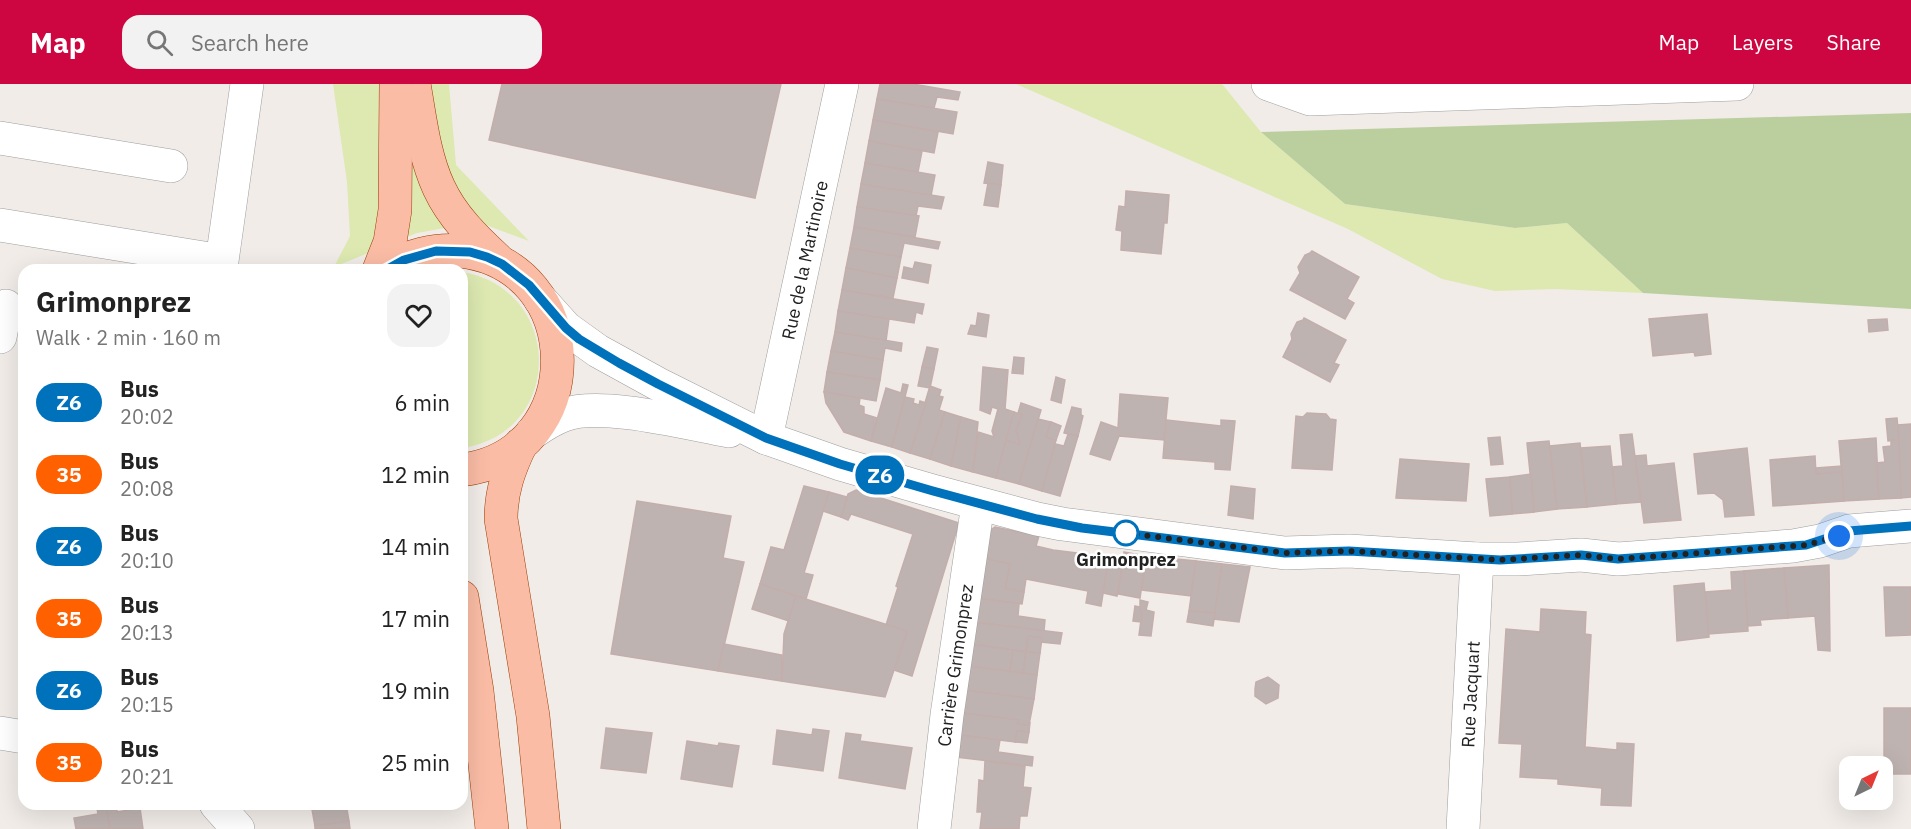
<!DOCTYPE html>
<meta charset="utf-8">
<style>
body{margin:0;font-family:"IBM Plex Sans",sans-serif;background:#f2f2f2;color:#222;height:100vh;display:flex;flex-direction:column;font-size:22px;white-space:nowrap}
*{box-sizing:border-box;margin:0}
p{font-size:20px;color:#767676}
.icon{flex:none;width:33px;height:33px;fill:none;stroke:currentColor;stroke-width:2;stroke-linecap:round;stroke-linejoin:round}
.map{position:relative;flex:1;overflow:hidden}
.sheet{position:absolute;left:18px;top:180px;width:450px;height:546px;display:flex;flex-direction:column;background:#fff;border-radius:18px;box-shadow:0 6px 24px #0002}
.sheet>*{flex:none}
.badge{padding:0 12px;border-radius:20px;font-size:21px;line-height:39px}
.needle{width:39px;rotate:43deg}
.fabs{position:absolute;left:1839px;top:672px;display:grid;gap:12px}
.fabs a{display:grid;place-items:center;width:54px;height:54px;border-radius:12px;background:#fff;box-shadow:0 6px 24px #0002;font-size:30px}
.you{position:absolute;width:30px;height:30px;margin:-15px;border:4px solid #fff;border-radius:50%;background:#1a73e8;box-shadow:0 0 0 9px #1a73e833}
.map>.badge{position:absolute;translate:-50% -50%;box-shadow:0 0 0 3px #fff}
.round{display:grid;place-items:center;flex:none;width:63px;height:63px;border-radius:18px;background:#f2f2f2}
.headline{display:flex;align-items:center;justify-content:space-between;height:102px;padding:0 18px}
h1{font-size:28px;font-weight:800;line-height:45px}
ul{padding:0;list-style:none}
li{display:flex;align-items:center;gap:18px;height:72px;padding:0 18px}
li div{flex:1}
li b{display:block;font-size:22px}
li em{font-style:normal}
li .badge{min-width:66px;font-weight:700;text-align:center}
header{display:flex;align-items:center;gap:36px;box-sizing:border-box;height:84px;padding:0 30px;background:#cd0540;color:#fff}
header strong{font-size:28px}
nav{display:flex;gap:33px;margin-inline-start:auto;font-size:21px}
.search{width:420px;height:54px;background:#f2f2f2;display:flex;align-items:center;gap:15px;box-sizing:border-box;padding:0 21px;border-radius:18px;color:#767676;font-size:22px}
.map>svg:first-child{display:block}
</style>
<header>
<strong>Map</strong>
<div class="search"><svg class="icon" aria-label="search" viewBox="0 0 24 24"><circle cx="10" cy="10" r="6"/><path d="M15 15l6 6"/></svg>Search here</div>
<nav><a>Map</a><a>Layers</a><a>Share</a></nav>
</header>
<div class="map">
<svg width="1911" height="745" viewBox="0 0 1911 745">
<rect width="100%" height="100%" fill="#f1ece8"/>
<g fill="#dde9b1">
<polygon points="333,0 449,0 456,81 529,157 478,138 417,149 334,183 350,152 347,98"/>
<polygon points="1016,0 1222,0 1261,48 1345,120 1515,144 1567,139 1643,209 1555,205 1495,207 1442,195 1348,145"/>
<path d="M 462,188 C 564,205 565,349 462,364 Z"/>
</g>
<polygon fill="#bbcf9e" points="1911,29 1911,225 1643,209 1567,139 1515,144 1345,120 1261,48"/>
<g fill="#beb3b1" stroke="#c3aeab" stroke-width="1.5">
<polygon points="502,0 781,0 755,114 489,56"/>
<polygon points="880,0 913,0 960,8 958,16 937,13 934,24 877,15"/>
<polygon points="877,15 957,28 953,50 873,36"/>
<polygon points="873,36 938,48 934,69 869,57"/>
<polygon points="869,57 922,67 918,88 865,79"/>
<polygon points="988,78 1003,81 1001,101 984,99"/>
<polygon points="865,79 935,91 931,112 861,100"/>
<polygon points="988,99 1001,101 998,123 984,121"/>
<polygon points="861,100 944,113 941,125 918,122 916,132 857,123"/>
<polygon points="1126,107 1169,111 1167,139 1164,139 1161,170 1121,166 1122,147 1116,146 1119,122 1125,123"/>
<polygon points="857,123 919,132 915,153 854,143"/>
<polygon points="854,143 940,158 938,165 904,159 901,173 850,164"/>
<polygon points="850,164 901,173 897,194 846,184"/>
<polygon points="1312,167 1359,193 1347,215 1354,219 1345,235 1290,206 1300,189 1298,183 1305,171 1310,169"/>
<polygon points="915,178 931,181 928,199 902,194 904,183 913,185"/>
<polygon points="846,184 897,194 893,214 842,206"/>
<polygon points="842,206 924,220 922,230 916,228 914,239 838,227"/>
<polygon points="838,227 889,235 886,257 835,248"/>
<polygon points="978,229 989,231 986,253 968,250 971,241 976,242"/>
<polygon points="1707,230 1711,270 1695,272 1694,268 1653,272 1649,235"/>
<polygon points="1304,234 1346,256 1334,279 1339,281 1330,298 1283,273 1292,255 1291,250 1297,238 1303,236"/>
<polygon points="1887,235 1888,246 1869,248 1868,236"/>
<polygon points="835,248 902,259 901,267 885,264 883,276 831,267"/>
<polygon points="927,263 938,265 934,285 922,283"/>
<polygon points="831,267 883,276 880,296 827,288"/>
<polygon points="1014,273 1024,274 1023,290 1012,289"/>
<polygon points="922,283 934,285 930,304 918,302"/>
<polygon points="983,283 1008,286 1005,325 1014,328 996,394 973,388 978,348 994,353 992,347 998,325 992,323 990,330 980,326"/>
<polygon points="827,288 880,296 876,317 824,308"/>
<polygon points="1056,293 1065,296 1061,319 1051,316"/>
<polygon points="903,300 908,301 892,363 871,357 886,304 901,309"/>
<polygon points="930,302 941,306 939,312 943,313 939,326 945,328 930,375 910,369"/>
<polygon points="824,308 860,314 859,321 864,323 864,330 877,334 871,357 844,348 826,319"/>
<polygon points="1120,310 1168,314 1164,356 1119,352 1110,376 1090,370 1101,338 1118,344"/>
<polygon points="905,313 914,315 913,319 919,321 920,317 926,319 910,369 892,363"/>
<polygon points="1021,319 1041,326 1019,400 996,394 1006,356 1020,360 1016,346 1022,331 1018,329"/>
<polygon points="1072,323 1081,325 1081,331 1083,332 1078,352 1064,349"/>
<polygon points="945,328 961,333 951,382 930,375"/>
<polygon points="1014,328 1022,331 1016,346 1020,360 1006,356"/>
<polygon points="1307,329 1326,330 1330,335 1336,336 1332,386 1292,384 1296,332 1303,333"/>
<polygon points="961,333 978,338 973,388 951,382"/>
<polygon points="1897,334 1899,356 1888,357 1886,335"/>
<polygon points="1038,335 1051,338 1046,353 1056,356 1042,407 1019,400"/>
<polygon points="1166,336 1221,342 1221,336 1235,337 1230,386 1215,385 1215,378 1163,374"/>
<polygon points="1051,338 1061,342 1056,356 1046,353"/>
<polygon points="1911,340 1911,413 1901,414 1898,341"/>
<polygon points="1068,350 1078,352 1060,412 1042,407 1055,360 1064,362"/>
<polygon points="1632,350 1641,418 1616,420 1612,383 1623,382 1620,351"/>
<polygon points="1500,353 1503,380 1491,381 1488,354"/>
<polygon points="1876,354 1879,415 1844,417 1839,357"/>
<polygon points="1891,356 1899,356 1901,414 1879,415 1877,379 1885,378 1883,363 1891,362"/>
<polygon points="1549,357 1557,425 1534,428 1527,359"/>
<polygon points="1580,359 1587,423 1557,425 1550,362"/>
<polygon points="1610,362 1616,420 1587,423 1581,364"/>
<polygon points="1747,364 1754,431 1725,433 1723,416 1714,409 1698,410 1694,370"/>
<polygon points="1646,371 1647,382 1674,379 1681,436 1644,439 1635,372"/>
<polygon points="1815,372 1816,390 1842,388 1844,417 1773,422 1770,376"/>
<polygon points="1400,375 1469,380 1466,417 1396,414"/>
<polygon points="1842,382 1842,388 1816,390 1816,384"/>
<polygon points="1531,390 1534,428 1512,430 1510,393"/>
<polygon points="1510,393 1512,430 1490,432 1486,395"/>
<polygon points="804,402 829,408 804,489 813,491 806,515 760,500 771,463 784,466"/>
<polygon points="1231,402 1255,405 1253,435 1228,431"/>
<polygon points="856,406 959,439 912,592 894,586 907,547 886,541 898,503 896,502 913,450 851,430 848,436 841,433 848,410"/>
<polygon points="829,408 847,413 841,433 823,427"/>
<polygon points="637,417 731,432 723,474 744,478 718,587 611,570"/>
<polygon points="995,443 1039,452 1036,462 1053,466 1109,473 1101,522 1086,519 1088,507 1026,495 1024,508 1005,505 1010,480 983,474 986,449"/>
<polygon points="1124,468 1146,472 1140,514 1118,510"/>
<polygon points="1146,472 1196,477 1191,512 1142,506"/>
<polygon points="1109,473 1123,476 1117,512 1103,509"/>
<polygon points="983,474 1010,480 1005,505 1024,508 1022,520 977,514"/>
<polygon points="1196,477 1222,480 1215,529 1189,527"/>
<polygon points="1222,480 1250,483 1239,538 1214,535"/>
<polygon points="1829,481 1830,567 1818,566 1815,532 1788,534 1784,484"/>
<polygon points="1784,484 1788,534 1760,536 1761,541 1748,542 1744,487"/>
<polygon points="1744,487 1748,547 1708,550 1705,508 1732,506 1731,488"/>
<polygon points="1704,499 1709,553 1677,557 1674,502"/>
<polygon points="760,500 796,512 789,537 752,525"/>
<polygon points="1884,503 1911,503 1911,551 1886,552"/>
<polygon points="796,512 907,547 885,613 782,597 784,550"/>
<polygon points="977,514 1019,520 1018,532 1045,536 1044,547 974,538"/>
<polygon points="1140,516 1148,518 1146,526 1154,528 1151,552 1139,551 1142,528 1140,527"/>
<polygon points="1135,522 1140,523 1140,527 1142,528 1141,538 1133,537"/>
<polygon points="1541,525 1586,528 1585,550 1591,551 1585,663 1617,666 1617,659 1634,660 1631,722 1601,721 1602,704 1558,700 1558,695 1520,693 1522,660 1499,659 1506,545 1540,548"/>
<polygon points="1189,527 1215,529 1213,542 1187,538"/>
<polygon points="974,538 1062,549 1060,560 1041,558 1042,554 1028,552 1026,568 971,560"/>
<polygon points="1028,552 1042,554 1040,569 1026,568"/>
<polygon points="724,560 782,571 782,597 718,587"/>
<polygon points="971,560 1013,566 1010,587 968,582"/>
<polygon points="1013,566 1026,568 1023,589 1010,587"/>
<polygon points="1026,568 1040,569 1037,591 1023,589"/>
<polygon points="968,582 1037,591 1034,615 965,606"/>
<polygon points="1268,593 1279,601 1278,614 1266,620 1255,612 1255,605 1256,598"/>
<polygon points="965,606 1034,615 1029,641 1017,640 1018,636 962,629"/>
<rect x="1884" y="624" width="27" height="66"/>
<polygon points="962,629 1018,636 1017,640 1029,641 1030,638 1029,648 1017,647 1015,658 959,651"/>
<polygon points="606,644 652,649 646,689 601,684"/>
<polygon points="813,645 829,647 823,687 773,680 777,646 812,651"/>
<polygon points="1017,647 1029,648 1027,659 1015,658"/>
<polygon points="846,649 861,651 860,657 912,664 905,705 839,694"/>
<polygon points="959,651 1000,656 998,668 1033,673 1032,682 956,673"/>
<polygon points="687,657 718,662 719,659 739,662 732,703 681,695"/>
<polygon points="985,677 1025,682 1023,703 1031,704 1027,732 1020,732 1019,745 980,745 982,728 977,728 979,696 984,697"/>
<polygon points="305,720 346,720 349,737 315,742 311,720 305,722"/>
<polygon points="117,721 117,728 140,724 143,745 110,745 106,722"/>
<polygon points="106,722 110,745 76,745 74,734 98,730 97,724"/>
<polygon points="349,737 350,745 315,745 315,742"/>
</g>
<g fill="none" stroke-linecap="round" stroke-linejoin="round">
<g stroke="#9e9e9e" stroke-width="34">
<g id="minor">
<polyline points="1268,0 1310,15 1737,0"/>
<polyline points="0,54 171,82"/>
<polyline points="0,141 222,177 247,0"/>
<polyline points="540,215 566,244 598,267 658,300 766,354 840,380 933,407 1037,435 1062,440 1285,469 1349,467 1477,475 1518,475 1581,471 1618,475 1793,462 1820,457 1849,447 1911,442"/>
<polyline points="0,253 6,222"/>
<path d="M 532,349 C 542,342 553,335 564,331 C 601,317 689,340 729,347"/>
<path id="s1" d="M 766,354 L 842,0"/>
<polyline points="0,649 24,653"/>
<polyline points="216,720 238,745"/>
<path id="s2" d="M 934,745 L 947,631 L 978,420"/>
<path id="s3" d="M 1463,745 L 1477,475"/>
</g>
</g>
<g stroke="#9b3c04" stroke-width="34">
<g id="major">
<path d="M 414,0 C 420,34 424,72 439,104 C 452,132 474,154 497,175"/>
<polyline points="379,186 390,158 395,126 396,0"/>
<path d="M 386,186 C 408,171 435,165 460,167 C 589,181 590,370 462,386"/>
<path d="M 521,360 C 509,385 501,407 501,435 L 533,632 L 544,745"/>
<polyline points="462,513 477,607 492,745"/>
</g>
</g>
<use href="#minor" stroke="#fff" stroke-width="33"/>
<use href="#major" stroke="#fabca5" stroke-width="33"/>
</g>
<g fill="none" stroke-linecap="round" stroke-linejoin="round">
<g stroke="#fff" stroke-width="14">
<polyline id="line" points="386,186 404,176 436,167 470,168 487,173 502,180 529,201 566,244 579,255 619,279 658,300 766,354 840,380 933,407 1037,435 1082,444 1285,469 1349,467 1500,476 1581,471 1618,475 1806,461 1849,447 1911,442"/>
</g>
<use href="#line" stroke="#0072bc" stroke-width="9"/>
<polyline stroke="#212121" stroke-width="6" stroke-dasharray="0 10.8" points="1126,449 1285,469 1349,467 1500,476 1581,471 1618,475 1806,461 1839,452"/>
</g>
<circle fill="#fff" stroke="#0072bc" stroke-width="3" cx="1126" cy="449" r="12"/>
<g text-anchor="middle" dominant-baseline="central" stroke-width="5" stroke-linejoin="round" paint-order="stroke">
<g font-size="18" fill="#212121" stroke="#fff">
<text stroke="none"><textPath href="#s1" startOffset="182">Rue de la Martinoire</textPath></text>
<text stroke="none"><textPath href="#s2" startOffset="165">Carrière Grimonprez</textPath></text>
<text stroke="none"><textPath href="#s3" startOffset="135">Rue Jacquart</textPath></text>
</g>
<g font-size="18" font-weight="bold" fill="#212121" stroke="#fff">
<text x="1126" y="475">Grimonprez</text>
</g>
</g>
</svg>
<div class="fabs">
<a><svg class="needle" viewBox="-14 -14 28 28"><path d="M0-13l5 13h-10z" fill="#e53935"/><path d="M0 13l5-13h-10z" fill="#767676"/></svg></a>
</div>
<div class="you" style="left:1839px;top:452px"></div>
<b class="badge" style="left:880px;top:391px;background:#0072bc;color:#fff">Z6</b>
<section class="sheet">
<div class="headline"><div><h1>Grimonprez</h1><p>Walk · 2 min · 160 m</p></div><a class="round"><svg class="icon" aria-label="heart" viewBox="0 0 24 24"><path d="M12 20l-8-8c-3-5 5-10 8-4 3-6 11-1 8 4z"/></svg></a></div>
<ul>
<li><span class="badge" style="background:#0072bc;color:#fff">Z6</span><div><b>Bus</b><p>20:02</p></div><em>6 min</em></li>
<li><span class="badge" style="background:#ff6000;color:#fff">35</span><div><b>Bus</b><p>20:08</p></div><em>12 min</em></li>
<li><span class="badge" style="background:#0072bc;color:#fff">Z6</span><div><b>Bus</b><p>20:10</p></div><em>14 min</em></li>
<li><span class="badge" style="background:#ff6000;color:#fff">35</span><div><b>Bus</b><p>20:13</p></div><em>17 min</em></li>
<li><span class="badge" style="background:#0072bc;color:#fff">Z6</span><div><b>Bus</b><p>20:15</p></div><em>19 min</em></li>
<li><span class="badge" style="background:#ff6000;color:#fff">35</span><div><b>Bus</b><p>20:21</p></div><em>25 min</em></li>
</ul>
</section>
</div>
